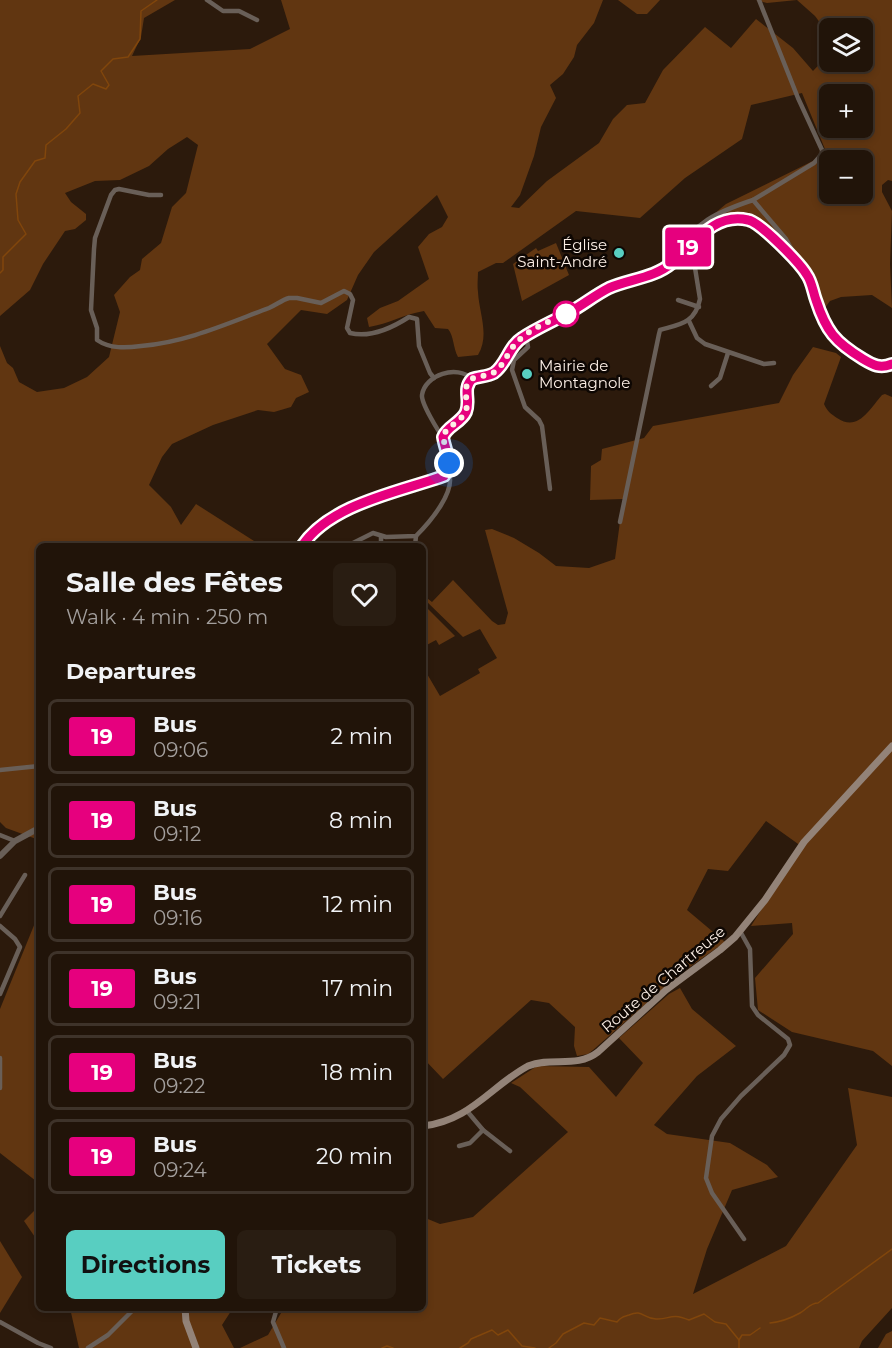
<!DOCTYPE html>
<meta charset="utf-8">
<style>
body{margin:0;font-family:Montserrat,sans-serif;background:#291d12;color:#f1f3f6;height:100vh;display:flex;flex-direction:column;font-size:22px;white-space:nowrap}
*{box-sizing:border-box;margin:0}
p{font-size:20px;color:#a29e9c}
.icon{flex:none;width:33px;height:33px;fill:none;stroke:currentColor;stroke-width:2;stroke-linecap:round;stroke-linejoin:round}
.map{position:relative;flex:1;overflow:hidden}
.sheet{position:absolute;left:36px;top:543px;width:390px;height:768px;display:flex;flex-direction:column;background:#211409;border-radius:9px;box-shadow:0 3px 9px #0003,0 0 0 2px #3e332a}
.sheet>*{flex:none}
.badge{padding:0 12px;border-radius:4px;font-size:21px;line-height:39px}
.buttons{position:absolute;left:819px;top:18px;display:grid;gap:12px}
.buttons a{display:grid;place-items:center;width:54px;height:54px;border-radius:9px;background:#211409;box-shadow:0 3px 9px #0003,0 0 0 2px #3e332a;font-size:30px}
.you{position:absolute;width:30px;height:30px;margin:-15px;border:4px solid #fff;border-radius:50%;background:#1a73e8;box-shadow:0 0 0 9px #1a73e833}
.map>.badge{position:absolute;translate:-50% -50%;box-shadow:0 0 0 3px #fff}
h2{padding:0 30px;font-size:22px;line-height:54px}
.round{display:grid;place-items:center;flex:none;width:63px;height:63px;border-radius:9px;background:#291d12}
.overview{display:flex;align-items:center;justify-content:space-between;height:102px;padding:0 30px}
h1{font-size:28px;font-weight:700;line-height:45px}
.action{display:flex;gap:12px;margin-top:auto;padding:12px 30px}
.action a{flex:1;height:69px;border-radius:9px;background:#58cec1;color:#111;font-size:24px;font-weight:700;line-height:69px;text-align:center}
.action a+a{background:#291d12;color:#f1f3f6}
ul{padding:0;list-style:none}
li{display:flex;align-items:center;gap:18px;height:75px;margin:0 12px 9px;padding:0 18px;border:3px solid #3e332a;border-radius:9px}
li div{flex:1}
li b{display:block;font-size:22px}
li em{font-style:normal}
li .badge{min-width:66px;font-weight:700;text-align:center}
.map>svg:first-child{display:block}
</style>
<div class="map">
<svg width="892" height="1348" viewBox="0 0 892 1348">
<rect width="100%" height="100%" fill="#2c1a0c"/>
<g fill="#613611" fill-rule="evenodd">
<path d="M 0,0 L 175,0 L 144,18 L 141,37 L 132,56 L 250,49 L 290,29 L 281,0 L 603,0 L 594,23 L 577,45 L 574,57 L 563,74 L 550,85 L 556,98 L 541,127 L 534,156 L 520,195 L 511,207 L 519,208 L 547,181 L 599,143 L 613,119 L 627,105 L 645,103 L 663,70 L 705,27 L 731,48 L 756,19 L 793,48 L 813,71 L 829,54 L 830,62 L 862,62 L 862,28 L 830,28 L 829,35 L 815,16 L 797,0 L 767,3 L 756,0 L 892,0 L 892,181 L 888,180 L 882,185 L 882,192 L 892,211 L 890,264 L 892,308 L 872,295 L 841,297 L 830,301 L 824,309 L 811,270 L 760,220 L 734,216 L 708,219 L 726,204 L 827,154 L 802,93 L 751,105 L 742,139 L 685,178 L 640,218 L 576,211 L 503,263 L 496,263 L 478,272 C 478,278 477,285 478,292 C 479,313 490,335 478,355 L 458,357 C 453,348 454,336 448,329 L 435,328 L 424,311 C 405,314 388,324 369,327 L 367,318 L 380,308 L 398,301 L 429,279 L 418,247 L 429,234 L 442,227 L 448,217 L 437,195 L 374,252 L 358,275 L 347,300 L 327,314 L 301,310 L 267,344 L 285,369 L 301,375 L 309,392 L 296,398 L 291,407 L 274,412 L 258,410 L 213,425 L 172,444 L 162,457 L 149,485 L 171,507 L 181,525 L 196,504 L 262,546 L 39,546 L 39,840 L 6,828 L 0,822 L 0,346 L 7,363 L 13,368 L 19,382 L 37,392 L 64,388 L 87,377 L 109,357 L 120,312 L 114,295 L 130,277 L 140,270 L 142,259 L 161,243 L 172,207 L 186,193 L 198,145 L 187,137 L 168,149 L 149,166 L 120,180 L 95,181 L 65,193 L 71,202 L 86,214 L 86,220 L 75,229 L 65,231 L 43,264 L 30,290 L 0,316 ZM 830,94 L 862,94 L 862,128 L 830,128 ZM 830,160 L 862,160 L 862,194 L 830,194 Z"/>
<polygon points="618,0 660,0 647,14 637,14"/>
<polygon points="556,243 569,275 522,301 513,264 536,248 538,251"/>
<path d="M 813,347 L 836,353 L 841,357 L 824,404 C 827,411 831,414 837,418 C 858,432 869,410 882,395 L 885,394 L 892,397 L 892,1066 L 873,1051 L 792,1032 L 758,1010 L 755,978 L 793,934 L 792,923 L 751,926 L 801,846 L 766,821 L 728,871 L 708,869 L 687,910 L 725,942 L 680,974 L 593,1050 L 588,1054 L 577,1056 L 574,1046 L 575,1027 L 549,1003 L 531,1000 L 443,1079 L 423,1058 L 423,667 L 440,696 L 480,673 L 478,669 L 497,658 L 480,629 L 463,637 L 423,598 L 423,595 L 432,602 L 453,580 L 492,621 L 498,625 L 505,624 L 508,613 L 485,530 L 492,529 L 514,538 L 539,553 L 556,566 L 589,568 L 615,559 L 623,499 L 590,500 L 591,466 L 601,460 L 602,449 L 644,438 L 653,426 L 779,403 L 793,375 Z"/>
<polygon points="423,604 455,636 439,645 436,640 423,647"/>
<polygon points="39,913 39,1187 36,1181 0,1153 0,1009"/>
<polygon points="680,988 692,1009 736,1046 697,1076 654,1125 667,1134 730,1143 767,1165 778,1177 732,1190 707,1249 693,1294 786,1246 857,1145 848,1088 892,1097 892,1308 862,1341 859,1348 240,1348 268,1335 284,1308 423,1308 423,1217 440,1224 473,1217 568,1132 520,1087 511,1083 537,1066 589,1067 616,1097 643,1063 619,1038 669,994"/>
<polygon points="39,1206 39,1243 24,1221"/>
<polygon points="0,1241 22,1277 0,1313"/>
<polygon points="70,1308 233,1308 222,1325 234,1348 79,1348"/>
<polygon points="892,1331 892,1348 878,1348 886,1334"/>
</g>
<g fill="none" stroke-linecap="round" stroke-linejoin="round">
<g stroke="#81460c" stroke-width="1.5">
<polyline points="0,273 3,270 3,257 26,234 18,220 16,194 20,182 35,161 45,158 46,145 66,129 80,113 78,96 93,84 106,89 109,85 101,71 113,59 128,57 140,39 141,11 157,0"/>
<path d="M 770,1323 C 780,1322 791,1318 800,1313 C 807,1309 810,1303 818,1303 L 892,1249"/>
<polyline points="382,1348 387,1346 393,1348"/>
<polyline points="460,1348 468,1343 471,1339 492,1330 498,1335 508,1330 522,1346 535,1348"/>
<path d="M 549,1348 L 556,1343 L 563,1334 L 584,1323 L 594,1325 L 600,1318 L 617,1322 C 621,1317 623,1317 629,1315 C 643,1309 642,1318 656,1319 C 670,1320 670,1312 689,1320 L 704,1314 L 715,1322 L 726,1324 L 739,1340"/>
<polyline points="739,1348 739,1340 742,1335 750,1335 760,1328"/>
</g>
<g stroke="#695f58" stroke-width="4.5">
<polyline points="207,0 223,11 239,11 257,20"/>
<polyline points="759,0 798,98 822,150 822,154 814,163 753,200 786,239 798,261"/>
<path d="M 161,195 L 149,195 L 119,189 L 115,190 L 111,195 L 95,238 L 94,249 L 91,310 L 97,328 L 97,340 C 110,349 126,348 141,346 C 187,342 226,324 269,308 C 276,305 282,300 289,298 L 297,298 L 321,303 L 344,291 L 350,294 L 353,300 L 347,328 L 350,333 C 370,338 392,328 409,317 L 417,319 L 419,346 L 430,373 L 434,378"/>
<path d="M 675,256 C 694,222 717,212 753,200"/>
<polyline points="678,300 699,307"/>
<polyline points="689,321 697,338 705,344 764,364 774,363"/>
<polyline points="526,335 528,347 514,360 512,370 525,407 539,420 542,426 550,489"/>
<polyline points="711,386 720,378 728,353"/>
<path d="M 443,437 C 438,431 421,403 422,395 C 425,375 457,364 472,379"/>
<path d="M 620,522 L 659,334 L 660,330 C 681,324 695,323 700,299 L 691,243"/>
<polyline points="381,536 381,546"/>
<path d="M 347,546 L 373,533 L 386,537 L 416,536 C 429,523 458,490 448,471"/>
<polyline points="415,546 416,536"/>
<polyline points="0,770 39,766"/>
<polyline points="0,835 15,841"/>
<polyline points="0,916 25,875"/>
<polyline points="0,926 15,939 20,947 0,994"/>
<polyline points="740,931 750,949 752,1006 758,1015 788,1039 790,1045 784,1055 741,1096 721,1119 712,1136 706,1178 712,1193 744,1239"/>
<polyline points="0,1058 0,1088"/>
<polyline points="467,1111 483,1130 510,1151"/>
<polyline points="459,1146 470,1143 483,1130"/>
<polyline points="277,1308 273,1322 284,1348"/>
<polyline points="0,1322 38,1343 51,1348"/>
<polyline points="88,1348 108,1335 135,1308"/>
</g>
<g stroke="#695f58" stroke-width="6">
<path d="M 302,546 C 331,503 398,493 444,476 C 454,463 445,451 443,437 L 447,429 L 465,413 L 468,405 L 466,386 L 468,382 L 472,379 L 495,372 L 521,338 L 570,312 L 606,290 L 663,269 L 702,233 L 718,224 L 733,220 L 747,219 L 759,225 L 799,264 L 811,283 L 825,326 L 841,345 L 878,366 L 892,364"/>
<polyline points="0,856 15,841 39,828"/>
</g>
<g stroke="#938378" stroke-width="7">
<path d="M 423,1126 C 470,1121 491,1086 528,1066 C 552,1056 576,1069 598,1052 L 666,990 L 720,950 L 735,937 L 765,900 L 804,842 L 892,746"/>
<polyline points="185,1308 186,1321 196,1348"/>
</g>
</g>
<g fill="none" stroke-linecap="round" stroke-linejoin="round">
<g stroke="#fff" stroke-width="14">
<path id="line" d="M 302,546 C 330,504 399,492 444,476 C 454,463 445,451 443,437 C 447,426 461,423 466,412 C 471,400 462,389 472,379 C 479,376 487,377 494,373 C 506,365 509,346 522,338 C 537,328 554,321 570,312 C 583,305 595,295 609,288 C 630,279 654,278 672,263 C 694,244 714,212 748,220 C 760,222 800,263 807,275 C 812,282 813,292 816,300 C 826,331 835,342 863,359 C 873,365 880,369 892,364"/>
</g>
<use href="#line" stroke="#e6007e" stroke-width="9"/>
<path stroke="#fcefe6" stroke-width="6" stroke-dasharray="0 10.8" d="M 449,463 L 443,437 C 446,426 458,424 464,414 C 471,405 462,393 468,383 C 473,374 484,378 493,373 C 504,367 508,350 518,341 C 531,328 553,320 570,312 L 566,314"/>
</g>
<g fill="#58cec1" stroke="#0e0703" stroke-width="2">
<circle cx="619" cy="253" r="6"/>
<circle cx="527" cy="374" r="6"/>
</g>
<circle fill="#fff" stroke="#e6007e" stroke-width="3" cx="566" cy="314" r="12"/>
<g text-anchor="middle" dominant-baseline="central" stroke-width="5" stroke-linejoin="round" paint-order="stroke">
<g font-size="15" fill="#fcefe6" stroke="#0e0703" text-anchor="end">
<text x="607" y="244">Église<tspan x="607" dy="17">Saint-André</tspan></text>
<text x="539" y="365" text-anchor="start">Mairie de<tspan x="539" dy="17">Montagnole</tspan></text>
</g>
<g font-size="15" fill="#fcefe6" stroke="#0e0703">
<text transform="translate(663 979) rotate(-40)">Route de Chartreuse</text>
</g>
</g>
</svg>
<div class="buttons">
<a><svg class="icon" aria-label="layers" viewBox="0 0 24 24"><path d="M12 4l9 5-9 5-9-5zM3 14l9 5 9-5"/></svg></a>
<a>+</a>
<a>−</a>
</div>
<div class="you" style="left:449px;top:463px"></div>
<b class="badge" style="left:688px;top:247px;background:#e6007e;color:#fff">19</b>
<section class="sheet">
<div class="overview"><div><h1>Salle des Fêtes</h1><p>Walk · 4 min · 250 m</p></div><a class="round"><svg class="icon" aria-label="heart" viewBox="0 0 24 24"><path d="M12 20l-8-8c-3-5 5-10 8-4 3-6 11-1 8 4z"/></svg></a></div>
<h2>Departures</h2>
<ul>
<li><span class="badge" style="background:#e6007e;color:#fff">19</span><div><b>Bus</b><p>09:06</p></div><em>2 min</em></li>
<li><span class="badge" style="background:#e6007e;color:#fff">19</span><div><b>Bus</b><p>09:12</p></div><em>8 min</em></li>
<li><span class="badge" style="background:#e6007e;color:#fff">19</span><div><b>Bus</b><p>09:16</p></div><em>12 min</em></li>
<li><span class="badge" style="background:#e6007e;color:#fff">19</span><div><b>Bus</b><p>09:21</p></div><em>17 min</em></li>
<li><span class="badge" style="background:#e6007e;color:#fff">19</span><div><b>Bus</b><p>09:22</p></div><em>18 min</em></li>
<li><span class="badge" style="background:#e6007e;color:#fff">19</span><div><b>Bus</b><p>09:24</p></div><em>20 min</em></li>
</ul>
<div class="action"><a>Directions</a><a>Tickets</a></div>
</section>
</div>
